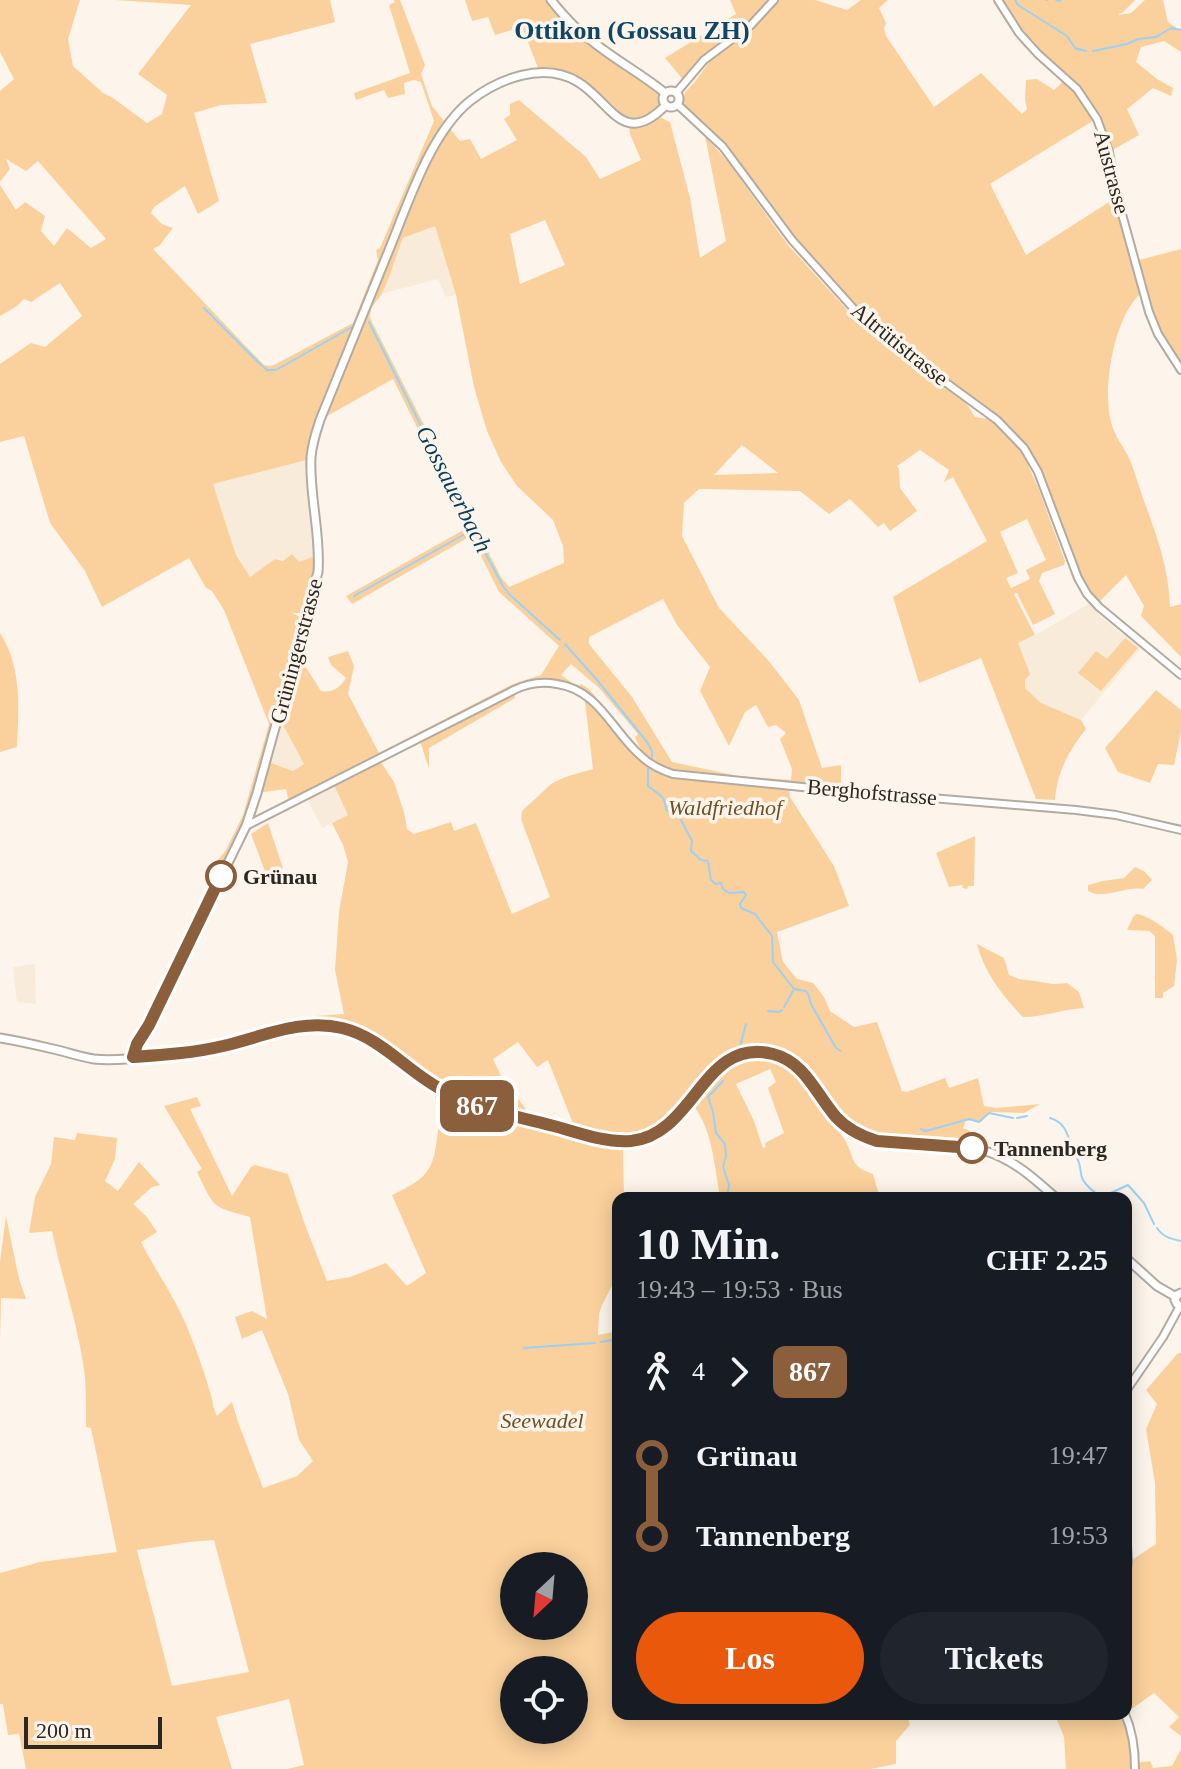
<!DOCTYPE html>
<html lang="de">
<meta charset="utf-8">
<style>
body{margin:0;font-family:"Times New Roman",serif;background:#20242c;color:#f1f3f6;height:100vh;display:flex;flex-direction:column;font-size:30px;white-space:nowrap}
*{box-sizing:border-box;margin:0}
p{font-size:26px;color:#9ea1a6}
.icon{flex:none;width:44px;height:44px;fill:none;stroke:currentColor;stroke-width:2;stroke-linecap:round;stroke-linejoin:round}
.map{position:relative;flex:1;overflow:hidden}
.details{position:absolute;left:612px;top:1192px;width:520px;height:528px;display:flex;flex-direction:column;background:#171b24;border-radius:16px;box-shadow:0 4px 20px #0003}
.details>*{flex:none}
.badge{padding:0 16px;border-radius:12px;font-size:28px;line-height:52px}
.needle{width:52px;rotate:206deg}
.fabs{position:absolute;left:500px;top:1552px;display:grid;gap:16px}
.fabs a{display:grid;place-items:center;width:88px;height:88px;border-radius:50%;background:#171b24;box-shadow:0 4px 20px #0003;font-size:40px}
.scale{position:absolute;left:24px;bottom:20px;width:138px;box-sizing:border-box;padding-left:8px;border:4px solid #2b2824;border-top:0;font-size:22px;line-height:28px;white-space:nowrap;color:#2b2824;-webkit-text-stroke:6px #fdf5eb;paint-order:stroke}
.map>.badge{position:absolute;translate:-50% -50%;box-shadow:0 0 0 4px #fff}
.legs{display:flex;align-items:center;gap:12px;height:88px;padding:0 24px;font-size:26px}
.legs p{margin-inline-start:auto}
.summary{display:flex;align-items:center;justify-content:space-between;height:136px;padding:0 24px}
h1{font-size:44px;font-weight:700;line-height:60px}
.cta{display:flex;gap:16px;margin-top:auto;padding:16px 24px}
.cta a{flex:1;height:92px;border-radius:48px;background:#ea580c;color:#fff;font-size:32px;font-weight:700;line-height:92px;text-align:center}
.cta a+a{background:#20242c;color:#f1f3f6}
ul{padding:0 24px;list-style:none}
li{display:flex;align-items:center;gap:28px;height:80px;font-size:30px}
li i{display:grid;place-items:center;width:12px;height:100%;margin:0 10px;background:currentColor}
li i::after{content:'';width:20px;height:20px;margin:-10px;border:6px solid;border-radius:50%;background:#171b24}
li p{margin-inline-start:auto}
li:first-child i{background:linear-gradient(#0000 50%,currentColor 0)}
li:last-child i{background:linear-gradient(currentColor 50%,#0000 0)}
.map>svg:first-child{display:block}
</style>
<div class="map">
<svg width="1181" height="1769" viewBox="0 0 1181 1769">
<rect width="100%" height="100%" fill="#fdf5eb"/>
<g fill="#f8ebda">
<polygon points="435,226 456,295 446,297 438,279 381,294 403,238"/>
<polygon points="311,459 319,555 299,562 275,559 250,577 236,555 213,484"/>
<polygon points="1090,603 1101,617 1141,648 1081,720 1041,703 1025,688 1018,643 1034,636"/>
<polygon points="277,722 283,725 304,764 293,771 266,761"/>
<polygon points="333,782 348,815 322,828 308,801 311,797 310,794"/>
<polygon points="35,964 36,1004 17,1002 13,967"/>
</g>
<g fill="#fad19c" fill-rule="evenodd">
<path d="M 0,0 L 80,0 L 68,39 L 73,66 L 103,93 L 113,98 L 147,123 L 162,114 L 167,95 L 138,74 L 191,5 L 115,0 L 330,0 L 335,22 L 250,44 L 267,103 L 221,105 L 194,113 L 219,201 L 198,214 L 185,186 L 154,207 L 151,213 L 162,224 L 173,228 L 159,246 L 153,249 L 264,365 L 269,366 L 274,365 L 353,323 L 378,260 L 376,250 L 380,248 L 434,121 L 421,82 L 414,80 L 404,83 L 405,94 L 388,98 L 384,90 L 356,100 L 354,93 L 410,73 L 389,5 L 395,2 L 394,0 L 400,0 L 425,65 L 421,74 L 432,106 L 460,141 L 470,139 L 481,159 L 517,140 L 504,119 L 510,115 L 510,104 L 519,100 L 586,157 L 600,179 L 641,160 L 630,134 L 629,124 L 578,82 L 540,73 L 522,27 L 495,35 L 488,17 L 472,21 L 465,0 L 551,0 L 576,28 L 665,93 L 663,97 L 664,103 L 655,115 L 670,122 L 690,198 L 700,258 L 726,241 L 705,136 L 728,162 L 788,245 L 851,314 L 875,337 L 966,403 L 975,417 L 988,419 L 992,422 L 1005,433 L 1023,454 L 1038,487 L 1065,561 L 1064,565 L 1042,573 L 1039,581 L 1055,614 L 1033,625 L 1017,593 L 1014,594 L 1035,635 L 1018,643 L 1030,674 L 1025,680 L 1025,688 L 1041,703 L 1081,720 L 1086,729 C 1069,750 1057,772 1055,800 L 1036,799 L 981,658 L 919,683 L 893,597 L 987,541 L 953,477 L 944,482 L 949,470 L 920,450 L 897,466 L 899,469 L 900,488 L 917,511 L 890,531 L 884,523 L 878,527 L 850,499 L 829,514 L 800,491 L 699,489 L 684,503 L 682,536 L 719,608 L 768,660 L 799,700 L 822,768 L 841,765 L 841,790 L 789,786 L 790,797 L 834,866 L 849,906 L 777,932 L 783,962 L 797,979 L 813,983 L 824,997 L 830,1011 L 854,1027 L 877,1022 L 902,1091 L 907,1092 L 945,1078 L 949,1088 L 978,1078 L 984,1106 L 996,1108 L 1040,1104 L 1024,1113 L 990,1112 L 981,1122 L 966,1120 L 963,1128 L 970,1131 L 966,1142 L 914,1139 L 877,1141 L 834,1116 L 831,1123 C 836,1128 841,1134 844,1139 C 856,1157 847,1165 873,1174 L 880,1198 L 718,1198 L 719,1191 C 714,1162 712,1131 694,1106 C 672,1131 658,1145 623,1147 L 624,1198 L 618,1198 L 618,1274 L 602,1305 L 599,1314 L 598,1335 L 618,1331 L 618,1714 L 907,1714 L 910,1725 L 896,1741 L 896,1764 L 871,1769 L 287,1769 L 304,1765 L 289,1699 L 216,1717 L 232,1769 L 26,1769 L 19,1734 L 8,1735 L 3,1704 L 0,1704 L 0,1573 L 40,1562 L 117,1552 L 91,1428 L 86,1427 C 86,1410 86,1393 85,1377 C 79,1327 62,1279 52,1231 L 29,1233 L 35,1197 L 51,1164 L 54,1137 L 75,1140 L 77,1133 L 117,1138 L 115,1159 L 105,1181 L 118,1191 L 139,1162 L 160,1185 L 152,1187 L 133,1204 L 146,1216 L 157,1232 L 141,1242 C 156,1272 177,1300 189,1332 C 197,1351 204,1372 210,1392 C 213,1401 213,1408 217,1416 L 232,1402 L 238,1422 L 263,1488 L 297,1476 L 313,1461 L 299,1440 L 288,1394 L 262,1330 L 242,1339 L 235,1317 L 252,1311 L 267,1319 L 250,1217 C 211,1206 215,1209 197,1172 L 202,1169 L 164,1106 L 197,1097 L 201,1106 L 190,1109 L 232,1196 L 251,1167 L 255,1165 L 288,1174 L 304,1222 L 327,1281 L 350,1277 L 386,1263 L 407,1286 L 426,1273 L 392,1195 C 435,1175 433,1167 439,1123 L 442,1119 L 434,1093 L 364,1042 L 349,1035 L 333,1031 L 316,1030 L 291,1033 L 290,1028 L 316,1025 L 316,1016 L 344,1014 L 335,970 L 339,912 L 348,862 L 343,845 L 332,823 L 348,815 L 333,783 L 289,804 L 286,789 L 257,793 L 216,886 L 211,884 L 212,880 L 209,871 L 226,850 L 243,815 L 269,724 L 224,610 L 212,591 L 206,588 L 189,558 L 102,607 L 85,571 L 50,523 L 24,436 L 0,442 L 0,364 L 31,343 L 45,347 L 82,316 L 60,283 L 31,302 L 24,299 L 17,306 L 0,316 L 0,185 L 16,210 L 25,202 L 45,216 L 41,231 L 54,246 L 67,228 L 91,248 L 106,239 L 38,161 L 26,171 L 6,159 L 10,169 L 0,182 L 0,91 L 14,79 L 0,52 ZM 545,220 L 565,265 L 520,284 L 510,234 ZM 435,226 L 456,295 L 474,387 L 487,431 L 501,462 L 517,486 L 553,520 L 563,546 L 564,563 L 509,587 L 501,577 L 370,318 C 370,306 375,304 381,295 C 390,279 396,255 403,238 ZM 393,379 L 467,528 L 346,596 L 352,604 L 471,536 L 499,592 L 559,646 L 541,675 L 513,684 L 379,753 L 348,694 L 354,666 L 348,651 L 328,657 L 331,665 L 346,678 C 340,688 332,693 321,691 L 305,666 L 292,663 L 304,619 L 292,613 L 301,613 L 313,579 L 315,556 L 299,562 L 292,554 L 283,561 L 275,559 L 250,577 L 236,555 L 213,484 L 311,459 L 320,420 ZM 742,445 L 778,473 L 714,475 ZM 1027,519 L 1046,560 L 1026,570 L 1030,579 L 1011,588 L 1006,578 L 1018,573 L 1000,532 ZM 663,599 L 677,625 L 710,667 L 700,691 L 729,746 L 745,712 L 756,705 L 768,727 L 776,725 L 786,733 L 780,739 L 792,769 L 791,780 L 738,776 L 672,762 L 632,697 L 589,644 L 589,637 ZM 571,664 L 599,688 L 638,734 L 635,737 L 641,750 L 589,689 L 581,684 L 578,687 L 561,675 ZM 547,683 L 584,694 L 593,769 L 565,777 L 551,784 L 522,811 L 521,819 L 550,897 L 512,914 L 476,823 L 454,831 L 451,822 L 414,834 L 407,829 L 404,812 L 394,782 L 379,759 L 419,738 L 429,769 L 429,748 L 515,698 L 514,689 ZM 277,722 L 283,725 L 304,764 L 293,771 L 266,761 ZM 518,1042 L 537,1067 L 548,1060 L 574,1126 L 543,1119 L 534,1120 L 501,1076 L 493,1059 ZM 770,1069 L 776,1082 L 768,1088 L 784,1133 L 765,1143 L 766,1147 L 763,1148 L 754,1121 L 736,1084 ZM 214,1540 L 249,1672 L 172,1686 L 137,1550 L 189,1542 ZM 514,1566 L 574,1566 L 574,1626 L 514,1626 ZM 514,1670 L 574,1670 L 574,1730 L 514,1730 Z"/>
<path d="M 730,0 L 815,0 L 847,10 L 861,0 L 888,0 L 879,8 L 886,23 L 884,28 L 886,36 L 934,107 L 981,73 L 1022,114 L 1027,109 L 1025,100 L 1026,80 L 1037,79 L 1054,90 L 1066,79 L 1025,39 L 999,2 L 1003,0 L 1056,0 L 1060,2 L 1058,0 L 1135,0 L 1123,12 L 1119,14 L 1119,15 L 1131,13 L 1145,0 L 1163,0 L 1168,22 L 1181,31 L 1181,52 L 1164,41 L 1141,47 L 1136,62 L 1157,79 L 1173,88 L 1171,96 L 1153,88 L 1127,109 L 1139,135 L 1109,152 L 1096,119 L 990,184 L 1026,255 L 1117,197 L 1135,261 L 1181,249 L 1181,370 L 1162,340 L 1142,293 L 1140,294 C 1114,318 1102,388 1111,422 C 1114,436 1124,447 1130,460 C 1135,473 1139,487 1144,501 C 1157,536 1169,569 1170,607 L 1181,604 L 1181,657 L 1141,616 L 1144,606 L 1126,575 L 1096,605 L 1087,594 L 1050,498 L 1014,436 L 885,338 L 825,278 L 708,132 L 685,107 L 683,101 L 685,92 L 694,83 L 712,58 L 732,42 L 719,47 L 685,82 L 665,58 L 736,14 Z"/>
<path d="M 0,633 C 22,667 19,708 17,747 L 0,752 Z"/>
<polygon points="1125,638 1138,648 1101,691 1078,673 1096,651 1107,659"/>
<polygon points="1156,690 1181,710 1181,732 1174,765 1158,764 1150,783 1118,772 1105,748"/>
<polygon points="268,823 283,868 266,874 251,834"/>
<polygon points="975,836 974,886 968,886 967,889 963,888 962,885 949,887 936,853"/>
<path d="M 1135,867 L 1144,871 L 1152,880 L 1143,889 C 1125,886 1105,900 1088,891 L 1088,885 L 1103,881 L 1124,878 Z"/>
<path d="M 1136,914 C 1148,915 1163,927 1173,935 L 1177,960 L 1174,986 L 1163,993 L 1163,998 L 1155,998 L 1155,936 L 1149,931 L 1127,930 L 1133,917 Z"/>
<path d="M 977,944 L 1004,958 L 1009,975 L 1019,979 L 1035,981 L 1053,984 L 1067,983 L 1079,992 L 1084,1008 C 1063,1009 1044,1017 1023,1017 C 1003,997 984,972 977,944 Z"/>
<polygon points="6,1216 19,1279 26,1299 1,1298 0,1340 0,1262"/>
<polygon points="1178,1353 1181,1353 1181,1736 1169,1727 1179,1717 1154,1693 1126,1713 1126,1564 1156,1544 1155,1483 1146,1429 1157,1404 1146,1390"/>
<polygon points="1016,1714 1125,1714 1135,1763 1150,1761 1153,1768 1172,1766 1181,1749 1181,1769 1066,1769 1064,1737 1057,1720"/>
</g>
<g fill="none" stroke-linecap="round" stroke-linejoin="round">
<g stroke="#9cd0f6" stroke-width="2">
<polyline points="1015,0 1018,5 1067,36 1075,48 1086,51"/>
<polyline points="1046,0 1047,0"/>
<polyline points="1056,0 1060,1"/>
<polyline points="1093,51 1127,44 1138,39 1156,37 1171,28 1181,30"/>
<polyline points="204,308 260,364 267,370 276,370 352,327"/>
<polyline points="369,322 473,530 503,586 509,594 560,640"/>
<polyline points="354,596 465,534"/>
<polyline points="565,644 597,680 647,742 652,751 652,759"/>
<path d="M 648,768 L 648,786 C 658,795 665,794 666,810 L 680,818 L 692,841 L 691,851 L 701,860 L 708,861 L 711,880 L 716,884 L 721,883 L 723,889 L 729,893 L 744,892 L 746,895 L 740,904 L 741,908 L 755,914 L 772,936 L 773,962 L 794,989 L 806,991 L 808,994 L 811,1004 L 836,1048 L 841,1051"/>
<polyline points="784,1007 793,991"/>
<polyline points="768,1011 779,1012 782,1010"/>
<polyline points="740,1046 746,1024"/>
<polyline points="723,1081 708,1097 713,1112 716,1133 725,1144 726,1156 723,1167 729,1185 727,1197"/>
<polyline points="1017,1118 1027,1116"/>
<path d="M 1050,1118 C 1064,1122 1067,1132 1071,1145 C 1073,1151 1077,1156 1079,1163 C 1081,1169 1080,1174 1083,1180 C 1088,1188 1095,1193 1102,1197 L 1128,1185 L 1144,1203 L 1154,1224"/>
<polyline points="921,1129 926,1131 969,1119 979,1122 989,1113 1013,1118"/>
<path d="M 1157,1228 C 1163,1237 1171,1239 1181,1241"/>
<polyline points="601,1342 618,1339"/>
<polyline points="524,1348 595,1343"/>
</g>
<g stroke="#b3aba1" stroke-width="10">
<g id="minor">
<polyline points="998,0 1019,33 1038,54 1077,89 1097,119 1109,152 1117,196 1149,312 1158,334 1181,370"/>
<polyline points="676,93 704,60 751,25 774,0"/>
<polyline points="677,104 723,147 792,240 862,318 885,338 997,420 1024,448 1038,472 1078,578 1087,594 1099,607 1181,675"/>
<path d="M 246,826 L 514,690 C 528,683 542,681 557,684 C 599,690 612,731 641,756 C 650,765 661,770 673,774 L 812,788 L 1076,810 L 1116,815 L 1181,830"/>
<polyline points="1126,1391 1163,1337 1180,1306"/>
<polyline points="1126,1527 1128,1562 1126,1575"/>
<path d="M 1125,1714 C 1133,1732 1135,1749 1135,1769"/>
</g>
</g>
<g stroke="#b3aba1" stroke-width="11">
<g id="major">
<path d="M 551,0 C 563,15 576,30 592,41 C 615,60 642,74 665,93"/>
<circle cx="671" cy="99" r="8"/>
<path d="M 0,1038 C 18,1041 36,1045 53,1049 C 67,1052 81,1057 94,1059 C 119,1062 160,1055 185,1052 C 199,1050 213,1049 226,1045 C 265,1035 304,1018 345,1029 C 380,1038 406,1068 436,1087 C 470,1108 511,1115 550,1125 C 575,1132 601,1141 627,1141 C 694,1140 698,1042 767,1053 C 804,1058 814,1093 836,1117 C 847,1129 861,1136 877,1141 C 917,1144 963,1139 1001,1157 C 1022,1167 1039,1183 1056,1198"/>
<path d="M 133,1057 L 137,1044 L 149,1025 L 246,826 L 257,793 L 318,572 C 321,533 309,496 311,457 C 312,444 316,432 320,420 C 343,363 366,307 389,250 C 408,204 430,133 470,101 C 498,79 543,61 578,82 C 611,102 623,149 666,105"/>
<polyline points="1126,1258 1157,1286 1176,1297"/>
<polyline points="1181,1293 1177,1295 1175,1300 1177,1304 1181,1306"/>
</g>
</g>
<use href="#minor" stroke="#fff" stroke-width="6"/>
<use href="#major" stroke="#fff" stroke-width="7"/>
</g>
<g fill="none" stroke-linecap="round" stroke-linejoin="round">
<g stroke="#fff" stroke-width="18">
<path id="line-1" d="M 221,876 L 149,1025 L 137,1044 L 133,1057 C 163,1055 194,1053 223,1046 C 262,1037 301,1018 342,1028 C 380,1037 406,1070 439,1088 C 475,1109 515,1116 554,1126 C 579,1133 605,1143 631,1141 C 695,1135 703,1036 773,1054 C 805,1062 816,1094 836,1117 C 847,1129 861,1136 877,1141 L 972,1148"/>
</g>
<use href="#line-1" stroke="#8b5e3c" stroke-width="12"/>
</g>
<g fill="#fff" stroke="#8b5e3c" stroke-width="4">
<circle cx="221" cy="876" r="14"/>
<circle cx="972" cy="1148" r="14"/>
</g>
<g text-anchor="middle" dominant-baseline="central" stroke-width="7" stroke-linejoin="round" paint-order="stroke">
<g font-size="22" fill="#2b2824" stroke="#fdf5eb">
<text transform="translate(1112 172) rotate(75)">Austrasse</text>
<text transform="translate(900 344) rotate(39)">Altrütistrasse</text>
<text transform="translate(296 651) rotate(-75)">Grüningerstrasse</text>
<text transform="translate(872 792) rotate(5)">Berghofstrasse</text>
</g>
<g font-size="22" font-style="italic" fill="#715123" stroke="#fdf5eb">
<text x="725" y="807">Waldfriedhof</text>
<text x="542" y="1420">Seewadel</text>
</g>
<g font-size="22" font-weight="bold" fill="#2b2824" stroke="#fdf5eb" text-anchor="start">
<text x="243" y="876">Grünau</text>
<text x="994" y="1148">Tannenberg</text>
</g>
<g font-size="24" font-style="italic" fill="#073d5c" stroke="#fdf5eb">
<text transform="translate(454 489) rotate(63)">Gossauerbach</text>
</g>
<g font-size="26" font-weight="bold" fill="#0d4668" stroke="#fdf5eb">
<text x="632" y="30">Ottikon (Gossau ZH)</text>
</g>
</g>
</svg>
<div class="fabs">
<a><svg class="needle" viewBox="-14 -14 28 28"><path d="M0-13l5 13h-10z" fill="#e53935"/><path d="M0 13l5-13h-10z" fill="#9ea1a6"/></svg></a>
<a><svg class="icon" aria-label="locate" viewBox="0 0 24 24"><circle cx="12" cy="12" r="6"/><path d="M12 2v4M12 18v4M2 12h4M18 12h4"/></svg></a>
</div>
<div class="scale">200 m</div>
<b class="badge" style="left:477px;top:1106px;background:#8b5e3c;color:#fff">867</b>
<section class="details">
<div class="summary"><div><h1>10 Min.</h1><p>19:43 – 19:53 · Bus</p></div><b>CHF 2.25</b></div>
<div class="legs"><svg class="icon" aria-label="walk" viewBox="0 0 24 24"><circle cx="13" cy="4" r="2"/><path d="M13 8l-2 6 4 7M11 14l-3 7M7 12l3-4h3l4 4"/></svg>4<svg class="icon" aria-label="forward" viewBox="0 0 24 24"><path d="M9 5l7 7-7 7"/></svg><b class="badge" style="background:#8b5e3c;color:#fff">867</b></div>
<ul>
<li><i style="color:#8b5e3c"></i><b>Grünau</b><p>19:47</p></li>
<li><i style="color:#8b5e3c"></i><b>Tannenberg</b><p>19:53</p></li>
</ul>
<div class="cta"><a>Los</a><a>Tickets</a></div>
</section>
</div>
